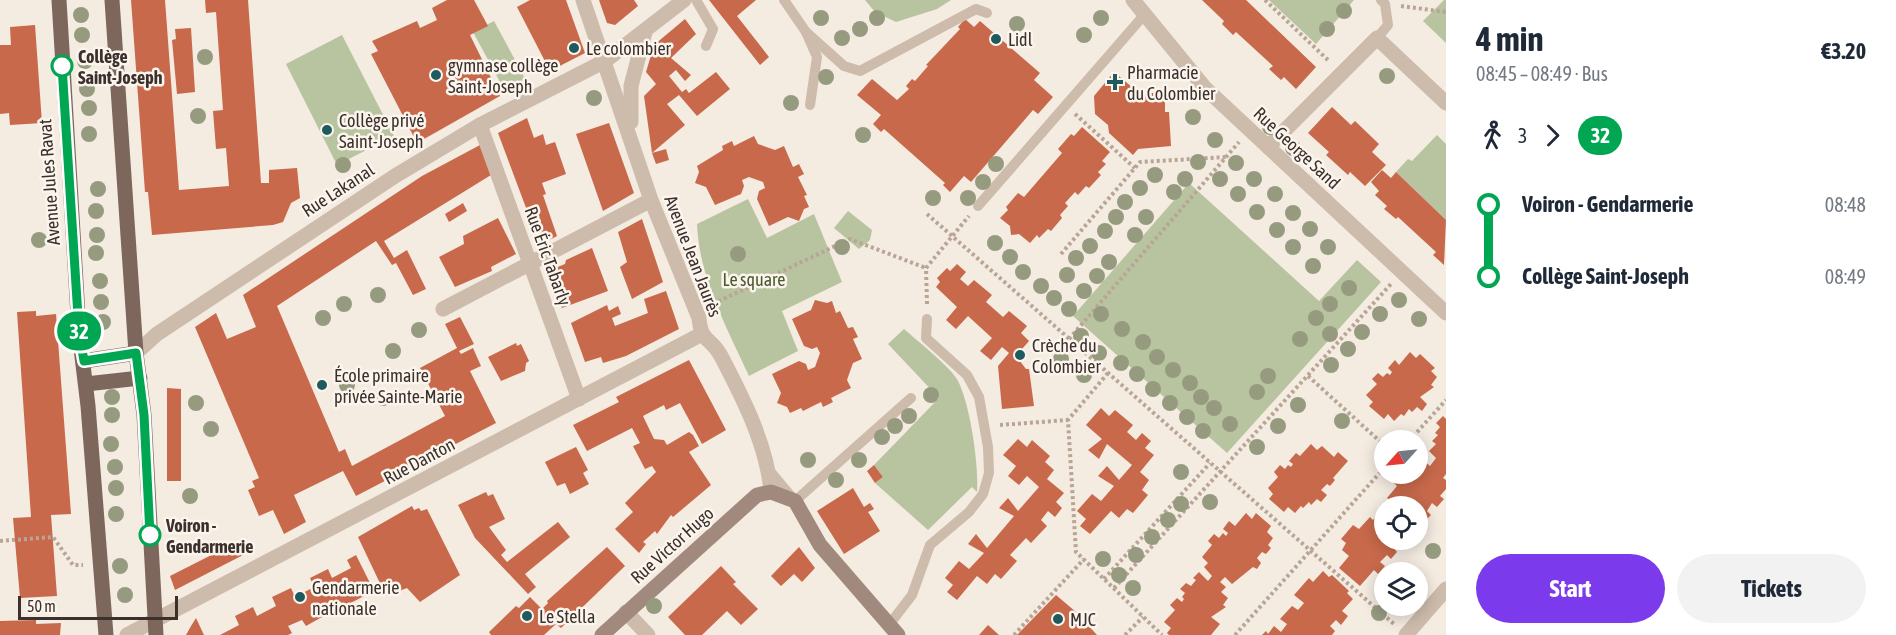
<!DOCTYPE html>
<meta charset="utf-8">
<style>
body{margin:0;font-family:"Asap Condensed",sans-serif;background:#f2f2f3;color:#1f2937;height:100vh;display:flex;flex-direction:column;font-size:22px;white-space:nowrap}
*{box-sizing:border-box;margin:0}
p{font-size:20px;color:#747a83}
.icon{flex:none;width:33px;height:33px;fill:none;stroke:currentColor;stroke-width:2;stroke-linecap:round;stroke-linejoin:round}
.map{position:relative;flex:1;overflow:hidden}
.details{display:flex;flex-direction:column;background:#fff;width:450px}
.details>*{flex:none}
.badge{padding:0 12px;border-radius:20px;font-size:21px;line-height:39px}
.needle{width:39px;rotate:243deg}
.buttons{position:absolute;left:1374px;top:430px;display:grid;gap:12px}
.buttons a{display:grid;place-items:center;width:54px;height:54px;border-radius:50%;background:#fff;box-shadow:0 3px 15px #0003;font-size:30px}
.scale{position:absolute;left:18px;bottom:15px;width:160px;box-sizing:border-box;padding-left:6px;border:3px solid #3b302b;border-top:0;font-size:16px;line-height:21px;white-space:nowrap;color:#3b302b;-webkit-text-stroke:4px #fbf5ee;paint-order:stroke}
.map>.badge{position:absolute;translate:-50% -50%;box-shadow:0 0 0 3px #fff}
.legs{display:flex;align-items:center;gap:9px;height:66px;padding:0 30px;font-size:20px}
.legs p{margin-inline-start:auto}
.summary{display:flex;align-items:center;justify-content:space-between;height:102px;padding:0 30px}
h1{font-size:33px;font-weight:700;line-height:45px}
.cta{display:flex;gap:12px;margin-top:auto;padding:12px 30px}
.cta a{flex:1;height:69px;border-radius:36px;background:#7c3aed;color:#fff;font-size:24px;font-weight:700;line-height:69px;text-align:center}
.cta a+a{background:#f2f2f3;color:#1f2937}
ul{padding:0 30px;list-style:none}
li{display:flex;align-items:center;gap:21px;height:72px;font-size:22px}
li i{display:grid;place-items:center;width:9px;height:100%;margin:0 8px;background:currentColor}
li i::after{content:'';width:15px;height:15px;margin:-8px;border:4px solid;border-radius:50%;background:#fff}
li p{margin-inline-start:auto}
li:first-child i{background:linear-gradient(#0000 50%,currentColor 0)}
li:last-child i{background:linear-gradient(currentColor 50%,#0000 0)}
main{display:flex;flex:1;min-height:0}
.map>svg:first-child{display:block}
</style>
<main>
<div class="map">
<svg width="1446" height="635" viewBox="0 0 1446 635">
<rect width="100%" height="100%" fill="#f4ebe1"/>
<g fill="#b8c4a0">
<polygon points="865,0 951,0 937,9 896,22 875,12"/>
<polygon points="1269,0 1354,0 1316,44"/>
<polygon points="1444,0 1446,0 1446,43 1423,21"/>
<polygon points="494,21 527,82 506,93 473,32"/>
<polygon points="342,35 394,136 337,165 286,64"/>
<polygon points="1437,135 1446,144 1446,220 1396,172 1408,159 1412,161"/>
<polygon points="1189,183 1319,301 1357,260 1381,282 1227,453 1073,316"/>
<path d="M 748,199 L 767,238 L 814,214 L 842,282 L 782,311 L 798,351 L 749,376 C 727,328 699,277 697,224 Z"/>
<polygon points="848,211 872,230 870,240 859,249 834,228"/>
<path d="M 904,329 C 916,340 952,368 958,381 C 970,404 979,465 977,492 L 972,487 L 928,530 L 875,483 L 883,477 L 874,465 L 939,398 L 888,344 Z"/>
</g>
<g fill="#c8694b">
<polygon points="131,0 165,0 179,190 229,186 226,148 216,149 213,111 223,110 216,12 206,13 205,0 248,0 261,183 269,183 269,170 297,168 300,198 291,203 283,222 273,225 152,235 148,192 145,192"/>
<polygon points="447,0 474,0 488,26 470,35 500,96 417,143 371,54 378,51 372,41 417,21 420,28 437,20 432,8"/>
<polygon points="530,0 566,0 585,53 550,71 517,7"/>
<polygon points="599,0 634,0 638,6 615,25 607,23"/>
<polygon points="709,0 756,0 737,16 769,57 760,65"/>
<polygon points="1202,0 1246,0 1316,67 1296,89 1284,77 1281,80 1269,69 1273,66 1236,32 1233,35 1222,24 1224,21"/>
<polygon points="685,19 696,34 671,58 691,75 685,81 676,70 669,76 682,92 686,89 689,93 716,72 730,89 697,116 679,95 667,104 685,125 652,153 644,96 656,84 646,72 654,45"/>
<polygon points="965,19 974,27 980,21 1040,73 1034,80 1053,97 1038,114 1033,110 971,182 964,176 950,192 943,185 945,183 884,129 881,132 873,124 881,115 857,95 872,79 897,100 909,89 906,86 912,79 915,81 928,66 926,65 960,29 958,27"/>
<polygon points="35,25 42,123 10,125 9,113 0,114 0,45 11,45 10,27"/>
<polygon points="191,28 195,92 177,94 172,40 176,39 175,29"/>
<polygon points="1114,72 1139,93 1160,93 1160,100 1165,100 1165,112 1169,112 1171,146 1138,149 1133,155 1109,133 1108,125 1095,114 1094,96"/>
<polygon points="1332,107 1351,125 1355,121 1379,144 1372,152 1386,165 1365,186 1350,172 1348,175 1326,155 1329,152 1308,133"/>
<polygon points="527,118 534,138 543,134 546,145 555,142 566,174 542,183 546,194 543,195 557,236 540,245 498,133"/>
<polygon points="609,123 634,193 603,211 576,134"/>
<polygon points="1082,127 1110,152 1102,161 1106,164 1098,172 1101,175 1089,188 1086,186 1078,195 1075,192 1065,203 1068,206 1060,215 1062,218 1051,231 1048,229 1039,238 1037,235 1030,243 1019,234 1011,235 1010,226 1000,218 1008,210 1006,207 1018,193 1024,197 1062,153 1058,149 1071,134 1074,136"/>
<polygon points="754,136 758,144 775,150 784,146 793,167 799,164 804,174 798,177 807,195 804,196 809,207 804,209 799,221 788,217 769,226 757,199 759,191 765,188 763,182 749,177 742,180 744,186 741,194 715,205 706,187 695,183 699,172 697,166 723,150 722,146 732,141 734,146"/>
<polygon points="480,145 491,175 384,241 394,258 407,250 426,289 413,295 396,263 392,265 376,241 277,306 339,452 345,449 352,466 445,416 420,368 457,348 445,324 460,317 474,344 459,351 461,354 473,348 481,366 470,371 496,423 356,496 343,471 294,495 306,522 284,534 273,510 259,516 248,490 255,487 252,481 259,478 195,327 216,313 227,339 256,327 243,295 422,176"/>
<polygon points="666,149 669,160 656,164 652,153"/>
<polygon points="1382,170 1391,178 1396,172 1446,220 1444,265 1433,255 1436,252 1398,217 1396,219 1384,209 1387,206 1375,195 1379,191 1371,182"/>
<polygon points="463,203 467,211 449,222 445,214"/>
<polygon points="498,218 516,254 491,267 492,271 455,287 439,257 464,244 463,236"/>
<polygon points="642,219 663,282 632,299 620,267 627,262 618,232"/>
<polygon points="592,248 608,291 562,308 548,271 565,264 566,260"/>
<polygon points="957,264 966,272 960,279 968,286 974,280 992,295 986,302 1003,317 1009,311 1027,326 1021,333 1029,341 1016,356 1026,369 1029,369 1034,406 1002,409 998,366 1009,353 1002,347 991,360 980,351 992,338 968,316 956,329 946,320 957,307 936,287 940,282 937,278 947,268 950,271"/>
<polygon points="666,291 679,329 626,356 603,363 601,357 585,362 571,323 607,305 609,311 618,306 621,314 612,318 615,326 648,313 644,299"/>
<polygon points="815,300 827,303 832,301 836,313 840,311 848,328 853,327 858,337 853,339 862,359 853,363 847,380 851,388 831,398 833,402 823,407 821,402 803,411 801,408 790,413 787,407 777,403 781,393 772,374 799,361 806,364 808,370 815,367 820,353 817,347 812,349 804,346 792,319 811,310"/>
<polygon points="36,311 36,316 56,314 71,514 51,515 57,596 20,598 13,518 31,517 17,312"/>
<polygon points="516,343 517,346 521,344 529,361 526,363 525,371 501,381 488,357"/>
<polygon points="1410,352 1416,358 1420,354 1435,368 1431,371 1437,377 1431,385 1434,387 1420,397 1427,404 1422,411 1417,407 1412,412 1409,409 1404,416 1401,414 1394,421 1388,414 1384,419 1369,406 1373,402 1366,395 1377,384 1372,379 1378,373 1383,377 1387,373 1390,375 1392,372 1388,368 1395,360 1399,365"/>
<polygon points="689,360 726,430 702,444 680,403 666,410 664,405 643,416 654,439 664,440 667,445 689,432 693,435 699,446 689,452 711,485 673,517 671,515 657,534 655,531 643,542 646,544 639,553 615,529 633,512 625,503 656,472 652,466 645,469 633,446 640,443 632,428 587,451 573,425 619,402 616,397"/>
<polygon points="167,388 181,389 181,481 167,481"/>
<polygon points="1101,408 1109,416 1115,410 1133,425 1127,432 1136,440 1142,433 1151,441 1145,448 1154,455 1140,472 1149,480 1142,490 1148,495 1133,513 1127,509 1119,518 1111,511 1090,534 1080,526 1086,519 1077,511 1092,494 1101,501 1114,486 1098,476 1107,466 1119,480 1132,465 1107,444 1099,459 1088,450 1102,439 1086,425"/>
<polygon points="1443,416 1446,419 1446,474 1443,478 1446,480 1446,489 1440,496 1444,499 1437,507 1432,503 1427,511 1431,515 1424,522 1420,519 1418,521 1418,507 1384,507 1390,500 1387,498 1397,486 1392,481 1398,474 1418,474 1418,464 1422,459 1430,466 1436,458 1429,451 1436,444 1432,441 1438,435 1435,433 1440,427 1436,423"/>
<polygon points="1018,439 1027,447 1032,440 1050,456 1045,462 1054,470 1047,479 1064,493 1056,502 1062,508 1055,517 1048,511 1041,520 1047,526 1031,543 1026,538 1010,555 1017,561 1001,579 995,574 987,584 977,576 957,600 947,592 953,585 945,578 959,561 969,569 984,553 968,544 976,534 987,548 1014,516 999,508 1008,498 1018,511 1039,487 1027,476 1019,485 1008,476 1016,466 1003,455"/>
<polygon points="1311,444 1317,450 1322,446 1334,457 1338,452 1348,461 1333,478 1335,480 1330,486 1327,484 1321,490 1327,495 1321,502 1317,499 1311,505 1309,502 1303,508 1301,506 1295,513 1288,507 1284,512 1269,499 1273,494 1268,488 1278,477 1274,472 1280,465 1285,469 1288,465 1291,467 1293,464 1289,461 1296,453 1300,456"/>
<polygon points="576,447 588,470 583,473 589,484 570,494 565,483 557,486 545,462"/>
<polygon points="874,465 883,477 875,483 867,471"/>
<polygon points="853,488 864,507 870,503 874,509 868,512 880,531 844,554 817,511"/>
<polygon points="486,492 488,496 493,494 505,519 489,527 506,550 501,555 507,562 558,522 570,537 525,574 536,587 528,594 475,538 458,505"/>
<polygon points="412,506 414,510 419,508 421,511 427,509 460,575 420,602 407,588 386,596 358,537"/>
<polygon points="1246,513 1252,519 1256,513 1271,526 1267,532 1273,538 1268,545 1271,548 1266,554 1262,552 1257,558 1261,563 1257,569 1253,567 1232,584 1225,577 1220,582 1226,587 1221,592 1228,598 1223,605 1226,607 1211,617 1220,624 1211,635 1169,635 1167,633 1171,628 1164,622 1175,610 1170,605 1177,598 1182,602 1184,599 1182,597 1185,593 1180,589 1186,583 1191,586 1196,580 1193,578 1199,572 1208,581 1212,576 1204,567 1208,563 1202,557 1212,545 1208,541 1214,534 1219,538 1223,533 1226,536 1228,533 1223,529 1229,521 1235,526"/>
<polygon points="1379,513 1384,517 1384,540 1396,540 1398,542 1393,547 1397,552 1391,559 1387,555 1380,562 1385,566 1378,574 1374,570 1360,586 1339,568 1349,556 1342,550 1346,543 1341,539 1353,525 1359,529 1370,517 1373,520"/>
<polygon points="241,540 247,553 175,590 170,576"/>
<polygon points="607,547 625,566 561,628 556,624 544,635 491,635 489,632 516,606 519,608 530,597 542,609 548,603 547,601"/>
<polygon points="799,547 815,568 802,582 794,574 781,586 771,576"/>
<polygon points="356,555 371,585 364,589 366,595 343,607 340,601 327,607 329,613 306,626 302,620 288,626 292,633 288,635 220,635 239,625 235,616 253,607 257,616 276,606 272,597 291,588 295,597 314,587 310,578 328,569 332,578 351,568 347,560"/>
<polygon points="721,566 736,582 733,584 758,609 741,625 727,611 702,635 685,635 668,617"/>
<polygon points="1323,571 1329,577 1332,575 1349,591 1347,593 1353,599 1342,611 1348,616 1341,625 1336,620 1330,626 1335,631 1332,635 1262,635 1266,631 1268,634 1274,626 1281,632 1287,624 1280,619 1292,606 1298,610 1304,603 1294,595 1309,578 1313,582"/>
<polygon points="1056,595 1076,612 1097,635 1017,635"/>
<polygon points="196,618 204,635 186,635 191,626"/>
<polygon points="36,620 36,624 61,623 60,635 0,635 0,621"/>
<polygon points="988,625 999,635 979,635"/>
</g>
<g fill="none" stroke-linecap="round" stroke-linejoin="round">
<g stroke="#b9a596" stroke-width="4" stroke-dasharray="3 3" stroke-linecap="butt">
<polyline points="1265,0 1330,62"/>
<polyline points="1401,6 1446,12"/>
<polyline points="1075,114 1135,168"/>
<polyline points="927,214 1394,624"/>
<polyline points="1061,254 1140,162 1226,157"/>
<polyline points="713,304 850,239 926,268"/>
<polyline points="927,304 926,268 969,216"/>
<polyline points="1069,339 1239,142"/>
<polyline points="1108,373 1068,420 1076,552 1162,635"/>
<polyline points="1308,376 1384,445"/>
<polyline points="1000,425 1068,420"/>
<polyline points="1409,441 1446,400"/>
<polyline points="0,541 53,537 73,565 83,565"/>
<polyline points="1104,579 1210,463"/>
<polyline points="1114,588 1391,284"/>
<polyline points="1014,635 1084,559"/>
<polyline points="1125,635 1143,617"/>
<polyline points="1235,635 1384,468"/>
</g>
<g stroke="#cdbbac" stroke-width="10">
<polyline points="696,0 713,29 706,46"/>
<polyline points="784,0 806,32 817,57 810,105"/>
<polyline points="806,32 844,66 860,71 976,9 987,13"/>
<polyline points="1377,38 1388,25 1385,4 1381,0"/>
<polyline points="978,206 1145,14"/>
<polyline points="769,470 795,501 911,398"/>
<polyline points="889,625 912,595 930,545 969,512 983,494 989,473 988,447 979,397 967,375 926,338 927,319"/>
</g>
<g stroke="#cdbbac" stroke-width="15">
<path d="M 583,0 L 651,200 L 699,318 C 701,343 711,337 721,356 C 743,398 767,445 771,492"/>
<polyline points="1133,0 1205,88 1446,313"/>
<polyline points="631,122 631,86 645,32"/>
<polyline points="480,125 579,399"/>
<polyline points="1268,147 1377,38 1446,103"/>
<polyline points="443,309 651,200"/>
<polyline points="136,353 157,334 395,176 480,125 605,61 684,0"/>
<polyline points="626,612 648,635"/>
<polyline points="127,635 700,335"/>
<polyline points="1406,635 1446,589"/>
</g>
<polyline stroke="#a18a7d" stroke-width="15" points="602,635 757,495 771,492 795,501 820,545 898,635"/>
<g stroke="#7d675c" stroke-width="15">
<polyline points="59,0 79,332 88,406 106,635"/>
<polyline points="112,0 136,353 144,415 156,635"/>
<polyline points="84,361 136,353"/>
<polyline points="86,384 140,378"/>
</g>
</g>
<g fill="#969b7f">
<circle cx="1344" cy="11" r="8"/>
<circle cx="81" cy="15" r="8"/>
<circle cx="821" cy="18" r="8"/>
<circle cx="877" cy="18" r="8"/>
<circle cx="1101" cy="18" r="8"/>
<circle cx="1017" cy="24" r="8"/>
<circle cx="860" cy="29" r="8"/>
<circle cx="1327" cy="29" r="8"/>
<circle cx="82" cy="35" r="8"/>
<circle cx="1084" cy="35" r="8"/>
<circle cx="842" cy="38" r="8"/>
<circle cx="205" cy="57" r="8"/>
<circle cx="85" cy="61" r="8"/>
<circle cx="1387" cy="76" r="8"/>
<circle cx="826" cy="77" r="8"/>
<circle cx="87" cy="89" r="8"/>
<circle cx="594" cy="98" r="8"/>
<circle cx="791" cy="103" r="8"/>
<circle cx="89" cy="108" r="8"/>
<circle cx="198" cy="116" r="8"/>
<circle cx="1193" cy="117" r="8"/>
<circle cx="1270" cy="127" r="8"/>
<circle cx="89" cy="134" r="8"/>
<circle cx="863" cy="135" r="8"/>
<circle cx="1215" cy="140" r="8"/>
<circle cx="1293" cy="148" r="8"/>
<circle cx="1198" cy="162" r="8"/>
<circle cx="1236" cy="163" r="8"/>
<circle cx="996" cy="164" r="8"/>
<circle cx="343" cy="165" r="8"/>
<circle cx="1155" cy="175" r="8"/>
<circle cx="1185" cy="179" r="8"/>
<circle cx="1220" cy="179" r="8"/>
<circle cx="1254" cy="179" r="8"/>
<circle cx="983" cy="182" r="8"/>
<circle cx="1140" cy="188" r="8"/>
<circle cx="98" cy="189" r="8"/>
<circle cx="1174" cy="192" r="8"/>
<circle cx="1238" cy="194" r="8"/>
<circle cx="1275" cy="194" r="8"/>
<circle cx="933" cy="198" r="8"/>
<circle cx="968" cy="198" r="8"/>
<circle cx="1125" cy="202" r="8"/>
<circle cx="96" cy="211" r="8"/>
<circle cx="1257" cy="212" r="8"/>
<circle cx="1293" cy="213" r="8"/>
<circle cx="1116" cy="217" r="8"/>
<circle cx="1146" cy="217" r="8"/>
<circle cx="1310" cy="229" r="8"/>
<circle cx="1277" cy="230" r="8"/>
<circle cx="1105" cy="231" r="8"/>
<circle cx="97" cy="235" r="8"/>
<circle cx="1135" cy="235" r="8"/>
<circle cx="39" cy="240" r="8"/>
<circle cx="995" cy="243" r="8"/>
<circle cx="1090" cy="246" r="8"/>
<circle cx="842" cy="247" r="8"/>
<circle cx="1293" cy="247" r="8"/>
<circle cx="1328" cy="247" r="8"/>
<circle cx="96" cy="253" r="8"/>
<circle cx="738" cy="254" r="8"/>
<circle cx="1010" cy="257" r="8"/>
<circle cx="1076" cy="258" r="8"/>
<circle cx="1109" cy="262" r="8"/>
<circle cx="1313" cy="266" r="8"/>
<circle cx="1023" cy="272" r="8"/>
<circle cx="1067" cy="275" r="8"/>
<circle cx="1097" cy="276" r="8"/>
<circle cx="100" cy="281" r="8"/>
<circle cx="1041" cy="286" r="8"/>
<circle cx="1349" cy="288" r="8"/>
<circle cx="1084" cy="291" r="8"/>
<circle cx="378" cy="295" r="8"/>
<circle cx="1054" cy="298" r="8"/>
<circle cx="1399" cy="300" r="8"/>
<circle cx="101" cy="302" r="8"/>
<circle cx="344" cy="304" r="8"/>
<circle cx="1330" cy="304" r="8"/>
<circle cx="1069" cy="309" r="8"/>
<circle cx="1101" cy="314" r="8"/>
<circle cx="1380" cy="314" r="8"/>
<circle cx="323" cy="318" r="8"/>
<circle cx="1316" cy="318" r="8"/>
<circle cx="1419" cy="319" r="8"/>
<circle cx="103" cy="322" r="8"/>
<circle cx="1122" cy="329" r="8"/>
<circle cx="419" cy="330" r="8"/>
<circle cx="1362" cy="332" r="8"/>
<circle cx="1330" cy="334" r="8"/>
<circle cx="1081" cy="336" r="8"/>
<circle cx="1300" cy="339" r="8"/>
<circle cx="1143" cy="342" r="8"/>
<circle cx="1348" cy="349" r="8"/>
<circle cx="393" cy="351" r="8"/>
<circle cx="1099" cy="353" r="8"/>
<circle cx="1157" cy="357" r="8"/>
<circle cx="1061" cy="359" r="8"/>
<circle cx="1121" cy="363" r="8"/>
<circle cx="1331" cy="365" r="8"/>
<circle cx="1173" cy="370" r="8"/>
<circle cx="1137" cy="374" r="8"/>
<circle cx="1084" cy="375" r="8"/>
<circle cx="1268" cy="376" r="8"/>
<circle cx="1190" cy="383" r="8"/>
<circle cx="347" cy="385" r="8"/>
<circle cx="1153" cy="389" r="8"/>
<circle cx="1257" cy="392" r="8"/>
<circle cx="931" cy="395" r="8"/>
<circle cx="112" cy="397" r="8"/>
<circle cx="1201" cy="397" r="8"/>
<circle cx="383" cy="398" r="8"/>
<circle cx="196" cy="403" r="8"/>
<circle cx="1170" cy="403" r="8"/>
<circle cx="1298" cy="405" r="8"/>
<circle cx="1214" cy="408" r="8"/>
<circle cx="112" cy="415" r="8"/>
<circle cx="909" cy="416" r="8"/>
<circle cx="1187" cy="417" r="8"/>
<circle cx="1342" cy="421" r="8"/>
<circle cx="1230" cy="424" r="8"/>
<circle cx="895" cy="426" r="8"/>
<circle cx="1278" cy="426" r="8"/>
<circle cx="211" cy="429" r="8"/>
<circle cx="1203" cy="431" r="8"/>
<circle cx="882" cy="437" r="8"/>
<circle cx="111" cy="444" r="8"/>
<circle cx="1257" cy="447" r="8"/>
<circle cx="808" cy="460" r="8"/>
<circle cx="859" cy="460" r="8"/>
<circle cx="115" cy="467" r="8"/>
<circle cx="1181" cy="472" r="8"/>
<circle cx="836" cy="480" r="8"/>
<circle cx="116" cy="488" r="8"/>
<circle cx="190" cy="496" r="8"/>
<circle cx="1210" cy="502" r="8"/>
<circle cx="1181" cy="504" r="8"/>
<circle cx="116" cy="514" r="8"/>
<circle cx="1168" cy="520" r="8"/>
<circle cx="1152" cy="537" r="8"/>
<circle cx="1433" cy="551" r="8"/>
<circle cx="1136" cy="555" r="8"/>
<circle cx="1103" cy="559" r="8"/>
<circle cx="120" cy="566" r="8"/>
<circle cx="1119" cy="575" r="8"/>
<circle cx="1133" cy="588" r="8"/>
<circle cx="125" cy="595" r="8"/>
<circle cx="654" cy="606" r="8"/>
<circle cx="1379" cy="613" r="8"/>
</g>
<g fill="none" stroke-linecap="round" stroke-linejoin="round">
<g stroke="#fff" stroke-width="14">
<polyline id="line-1" points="62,66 79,332 84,361 136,353 144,415 150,535"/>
</g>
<use href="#line-1" stroke="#00a651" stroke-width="9"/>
</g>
<g fill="#1f5a5e" stroke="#fbf5ee" stroke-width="2">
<circle cx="996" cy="39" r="6"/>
<circle cx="574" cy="48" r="6"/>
<circle cx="436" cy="75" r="6"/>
<path d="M1112 73h6v6h6v6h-6v6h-6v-6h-6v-6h6z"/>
<circle cx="327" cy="130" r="6"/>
<circle cx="1020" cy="355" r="6"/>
<circle cx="322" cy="385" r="6"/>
<circle cx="300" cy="597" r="6"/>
<circle cx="527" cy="616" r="6"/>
<circle cx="1058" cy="619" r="6"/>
</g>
<g fill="#fff" stroke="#00a651" stroke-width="3">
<circle cx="62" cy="66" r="10"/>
<circle cx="150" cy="535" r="10"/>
</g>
<g text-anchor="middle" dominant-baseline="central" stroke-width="5" stroke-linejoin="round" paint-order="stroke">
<g font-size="18" fill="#3b302b" stroke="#fbf5ee" text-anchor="start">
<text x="1008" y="39">Lidl</text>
<text x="586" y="48">Le colombier</text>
<text x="448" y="65">gymnase collège<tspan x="448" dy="21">Saint-Joseph</tspan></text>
<text x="1127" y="72">Pharmacie<tspan x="1127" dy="21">du Colombier</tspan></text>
<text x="339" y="120">Collège privé<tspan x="339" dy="21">Saint-Joseph</tspan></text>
<text x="1032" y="345">Crèche du<tspan x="1032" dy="21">Colombier</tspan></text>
<text x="334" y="375">École primaire<tspan x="334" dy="21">privée Sainte-Marie</tspan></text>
<text x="312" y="587">Gendarmerie<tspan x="312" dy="21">nationale</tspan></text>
<text x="539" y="616">Le Stella</text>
<text x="1070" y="619">MJC</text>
</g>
<g font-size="18" font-weight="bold" fill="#3b302b" stroke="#fbf5ee" text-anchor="start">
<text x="78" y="56">Collège<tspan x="78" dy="21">Saint-Joseph</tspan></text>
<text x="166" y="525">Voiron -<tspan x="166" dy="21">Gendarmerie</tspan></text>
</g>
<g font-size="18" fill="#3b302b" stroke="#fbf5ee">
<text transform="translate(1297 148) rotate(43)">Rue George Sand</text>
<text transform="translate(49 182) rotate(-94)">Avenue Jules Ravat</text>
<text transform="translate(338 190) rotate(-33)">Rue Lakanal</text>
<text transform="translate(548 256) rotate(70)">Rue Éric Tabarly</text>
<text transform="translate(693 256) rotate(69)">Avenue Jean Jaurès</text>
<text transform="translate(419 461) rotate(-28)">Rue Danton</text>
<text transform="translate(672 545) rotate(-42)">Rue Victor Hugo</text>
</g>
<g font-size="18" fill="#4a5a2e" stroke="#fbf5ee">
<text x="754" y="279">Le square</text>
</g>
</g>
</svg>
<div class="buttons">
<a><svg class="needle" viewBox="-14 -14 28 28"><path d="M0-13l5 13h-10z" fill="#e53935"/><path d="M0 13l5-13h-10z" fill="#747a83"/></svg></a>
<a><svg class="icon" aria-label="locate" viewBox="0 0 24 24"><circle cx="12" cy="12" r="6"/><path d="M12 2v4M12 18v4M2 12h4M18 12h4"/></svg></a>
<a><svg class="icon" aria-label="layers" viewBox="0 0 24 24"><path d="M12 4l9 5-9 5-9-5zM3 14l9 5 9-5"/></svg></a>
</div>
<div class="scale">50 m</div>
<b class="badge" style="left:79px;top:331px;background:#00a651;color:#fff">32</b>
</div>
<section class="details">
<div class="summary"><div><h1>4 min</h1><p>08:45 – 08:49 · Bus</p></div><b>€3.20</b></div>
<div class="legs"><svg class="icon" aria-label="walk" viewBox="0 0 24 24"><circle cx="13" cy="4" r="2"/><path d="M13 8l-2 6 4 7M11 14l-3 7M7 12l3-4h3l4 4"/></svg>3<svg class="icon" aria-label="forward" viewBox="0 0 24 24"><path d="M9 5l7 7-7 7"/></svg><b class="badge" style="background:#00a651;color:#fff">32</b></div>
<ul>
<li><i style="color:#00a651"></i><b>Voiron - Gendarmerie</b><p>08:48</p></li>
<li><i style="color:#00a651"></i><b>Collège Saint-Joseph</b><p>08:49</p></li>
</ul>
<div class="cta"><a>Start</a><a>Tickets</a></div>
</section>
</main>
